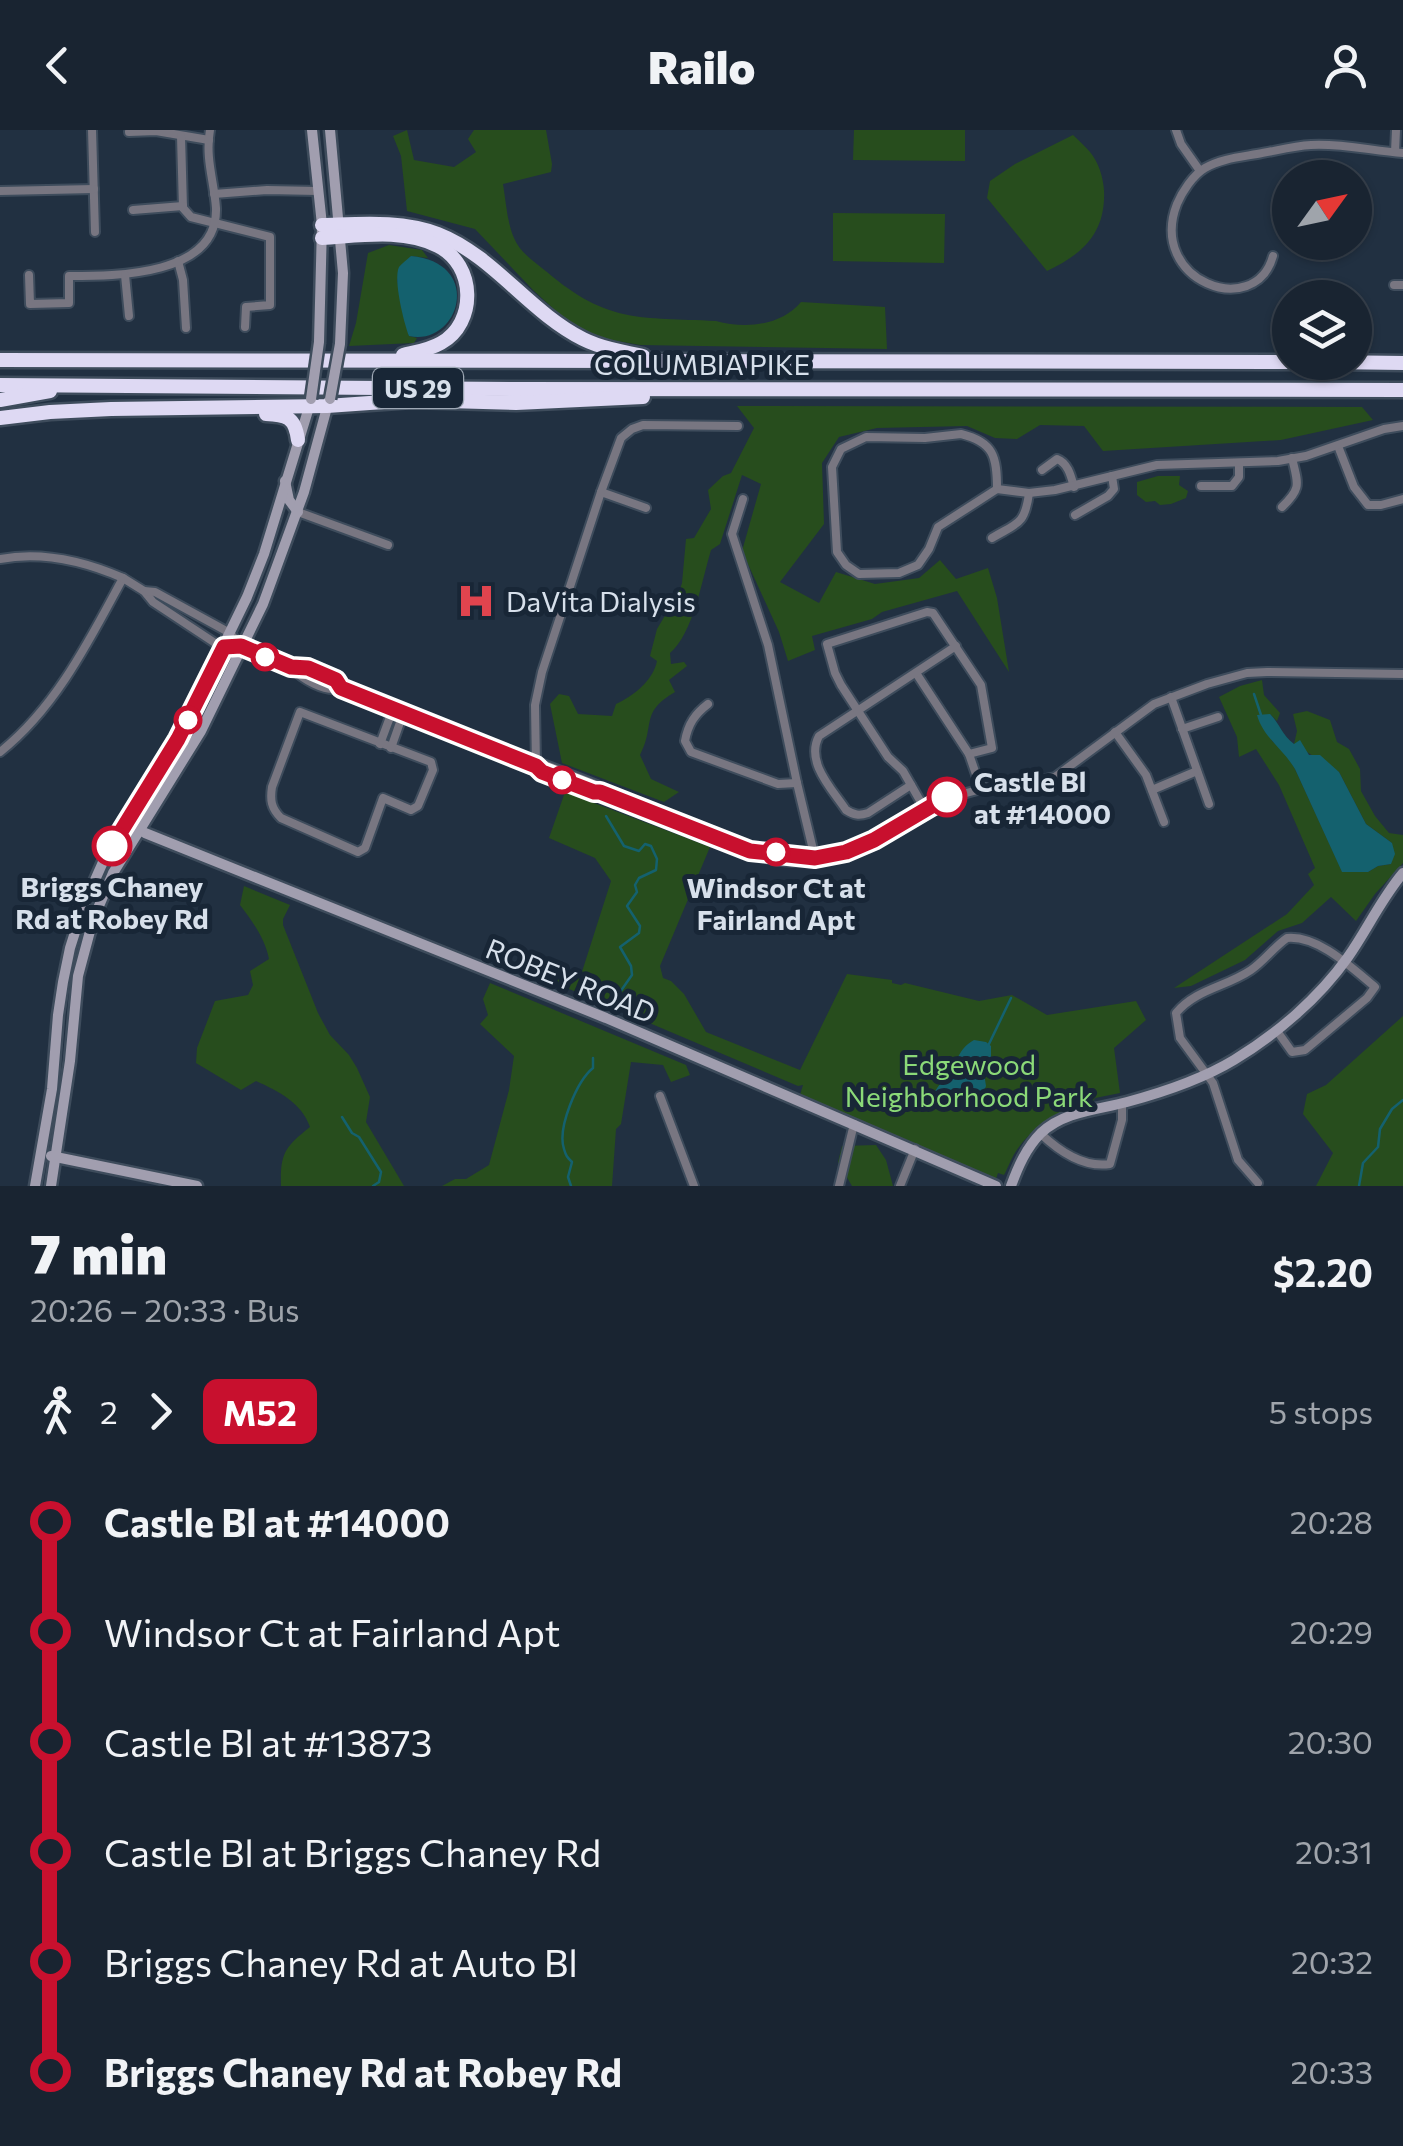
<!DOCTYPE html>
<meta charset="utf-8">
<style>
body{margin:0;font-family:Commissioner,sans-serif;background:#222c39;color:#f1f3f6;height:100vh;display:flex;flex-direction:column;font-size:38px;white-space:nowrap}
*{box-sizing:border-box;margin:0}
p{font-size:32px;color:#9fa4ab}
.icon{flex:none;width:55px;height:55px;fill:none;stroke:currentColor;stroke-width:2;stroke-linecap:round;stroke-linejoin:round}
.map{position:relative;height:1056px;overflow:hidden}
.side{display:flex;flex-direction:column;background:#192431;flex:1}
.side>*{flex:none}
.badge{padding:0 20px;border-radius:15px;font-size:35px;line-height:65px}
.needle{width:65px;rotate:57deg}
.fabs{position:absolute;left:1272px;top:30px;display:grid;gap:20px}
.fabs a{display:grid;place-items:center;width:100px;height:100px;border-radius:50%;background:#192431;box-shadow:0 2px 8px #0004,0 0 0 2px #37414d;font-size:50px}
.map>.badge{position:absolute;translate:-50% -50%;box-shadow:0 0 0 5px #fff}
.legs{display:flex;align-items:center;gap:15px;height:110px;padding:0 30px;font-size:32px}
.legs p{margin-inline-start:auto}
.head{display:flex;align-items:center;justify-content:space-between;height:170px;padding:0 30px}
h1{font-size:55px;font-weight:800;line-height:75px}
ul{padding:0 30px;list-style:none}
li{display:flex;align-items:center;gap:35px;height:110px;font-size:38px}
li i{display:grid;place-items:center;width:15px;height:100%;margin:0 12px;background:currentColor}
li i::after{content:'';width:25px;height:25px;margin:-12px;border:8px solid;border-radius:50%;background:#192431}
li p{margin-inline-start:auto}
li:first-child i{background:linear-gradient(#0000 50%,currentColor 0)}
li:last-child i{background:linear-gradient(currentColor 50%,#0000 0)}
header{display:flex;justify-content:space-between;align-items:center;height:130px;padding:0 30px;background:#192431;font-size:45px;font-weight:800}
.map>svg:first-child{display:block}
</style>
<header><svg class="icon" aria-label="back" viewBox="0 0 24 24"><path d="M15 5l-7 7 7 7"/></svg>Railo<svg class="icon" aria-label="person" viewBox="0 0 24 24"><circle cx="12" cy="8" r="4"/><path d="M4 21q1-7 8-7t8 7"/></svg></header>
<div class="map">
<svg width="1403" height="1056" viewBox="0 0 1403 1056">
<rect width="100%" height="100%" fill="#213041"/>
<g fill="#274d1d">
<path d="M 407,0 L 414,30 L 454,37 L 476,22 L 468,9 L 474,0 L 546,0 L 552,34 L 551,42 L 503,54 C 506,72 507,92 514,108 C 520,123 535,132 547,142 C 608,194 640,187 716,191 C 745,199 781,196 801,172 L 885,177 L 887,219 L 640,215 L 606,209 L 571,195 L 533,160 L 475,99 L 407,81 L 401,26 L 393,6 Z"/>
<polygon points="854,0 965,0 965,31 853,30"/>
<path d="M 1073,5 C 1079,11 1085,16 1090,22 C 1099,33 1103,47 1104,60 C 1106,103 1083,124 1047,141 L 987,68 L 990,51 L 1015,34 Z"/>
<polygon points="833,83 945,84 944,133 833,131"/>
<polygon points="389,115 422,120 428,128 411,126 397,150 409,206 417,208 414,213 349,216 356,193 368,123"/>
<path d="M 737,276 L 1362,277 L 1373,290 L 1281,310 L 1103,321 L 1084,296 L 1040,295 L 1017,309 L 995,308 L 967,296 L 877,298 L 839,307 L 822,333 L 824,394 L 780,452 L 819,473 L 836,442 L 875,454 L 919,448 L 940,430 L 956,449 L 988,438 L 997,468 L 1009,542 L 957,461 L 882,482 L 872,489 L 812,506 L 815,520 L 788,531 L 779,502 L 742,421 L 761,354 L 742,345 L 720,414 L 711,420 C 702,450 693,504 670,523 L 671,534 L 684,532 L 687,536 L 669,550 L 675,562 C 639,583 656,595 640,625 L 651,649 L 679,662 L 664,672 L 562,633 L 550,574 L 559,564 L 569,566 L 578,584 L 612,586 L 616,574 C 633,566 653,551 657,531 L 650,526 L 657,499 L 679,462 L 682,453 L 686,409 L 694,408 L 711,379 L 708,360 L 723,346 L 731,343 L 754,298 Z"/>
<polygon points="1158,346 1180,346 1179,355 1188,361 1186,368 1171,374 1160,375 1155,371 1146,372 1137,365 1137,352"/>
<polygon points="1262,550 1264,565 1280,583 1277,591 1270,584 1272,611 1286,623 1295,639 1342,741 1368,742 1378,736 1391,734 1392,713 1366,694 1339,642 1294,614 1297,601 1293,584 1307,581 1330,590 1337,612 1349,619 1360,639 1361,661 1375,686 1389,703 1403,705 1403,733 1375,764 1356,791 1331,767 1302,793 1278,801 1245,830 1191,856 1174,858 1287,784 1314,755 1308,744 1315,738 1279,655 1256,619 1239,627 1237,607 1219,567 1240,556"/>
<path d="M 565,662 L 710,717 L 660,836 L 663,848 L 671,851 L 684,864 L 706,902 L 800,940 L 847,844 L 892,850 L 892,853 L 901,855 L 905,853 L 979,871 L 1012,865 L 1047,885 L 1136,871 L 1146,890 L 1114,918 L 1120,963 L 1095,968 L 1092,973 C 1062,979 1037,993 1019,1017 C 1012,1026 1009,1036 1004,1045 L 998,1043 L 996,1049 L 800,965 L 803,955 L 798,956 L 548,850 L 558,840 L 580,848 L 611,751 L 595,728 L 549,708 Z"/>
<path d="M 244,756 L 290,775 L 283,789 L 283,795 L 318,883 L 330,905 L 349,925 L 357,938 L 370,967 L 366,992 L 404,1056 L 281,1056 C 280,1023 285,1017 310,997 C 302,973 278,961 256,951 L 241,960 L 196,933 L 197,918 L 215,871 L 248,865 L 253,855 L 250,841 L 269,829 C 265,808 252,791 240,775 Z"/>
<polygon points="490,853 686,935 690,945 671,952 663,935 631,932 621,994 616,999 612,1056 442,1056 455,1049 466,1049 489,1035 509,960 514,926 480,894 488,885 483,869"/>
<polygon points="1403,886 1403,1056 1316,1056 1333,1023 1303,984 1307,964 1326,955"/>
<polygon points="876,1015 886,1030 893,1056 852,1056 838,1032 842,1016"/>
</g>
<g fill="#14616e">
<path d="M 411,126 C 485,133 459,217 409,206 C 404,193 393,149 399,137 C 402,133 407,130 411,126 Z"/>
<path d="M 1270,584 C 1280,594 1282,605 1294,614 L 1300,610 L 1309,625 L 1320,625 L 1339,642 L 1366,694 L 1392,713 L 1395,724 L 1391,734 L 1378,736 L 1368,742 L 1342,742 L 1295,639 C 1283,619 1263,607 1257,585 Z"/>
<path d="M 974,910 L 986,912 L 991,916 L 991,928 L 984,943 L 986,956 L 976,982 L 933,967 C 937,955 941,954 948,945 C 958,931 958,919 974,910 Z"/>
</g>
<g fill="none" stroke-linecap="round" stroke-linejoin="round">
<g stroke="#14616e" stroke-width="2.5">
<polyline points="1254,564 1261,585"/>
<polyline points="606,686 624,716 639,721 645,714 651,716 657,729 656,740 639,748 635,755 637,762 627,776 640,796 639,803 620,817 631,836 632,845 613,872"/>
<polyline points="989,914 1011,868"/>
<polyline points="342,987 352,1003 359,1007 381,1042 379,1052 373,1056"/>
<path d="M 571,1056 L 568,1047 L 572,1032 C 567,1027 566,1026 564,1019 C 557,998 577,951 593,938 L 593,928"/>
<polyline points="1359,1056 1363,1033 1378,1017 1380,999 1392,979 1403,970"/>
</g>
<g stroke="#3e4c5c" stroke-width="12">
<g id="street">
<polyline points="92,0 95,102"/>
<polyline points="1176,0 1181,14 1200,41"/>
<polyline points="129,2 156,1 209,10"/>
<polyline points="181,6 183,78 191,87 270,107 270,175 246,177 245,197"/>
<polyline points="1395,22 1396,0"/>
<polyline points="0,61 94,59"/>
<polyline points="214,64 267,60 318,61"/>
<polyline points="133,80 183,76"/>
<path d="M 1273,126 C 1255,191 1147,151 1177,74 C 1182,62 1193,45 1205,38 C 1220,29 1240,27 1257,24 C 1275,21 1293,16 1311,15 C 1341,13 1373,21 1403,23"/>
<polyline points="178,131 183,150 186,198"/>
<path d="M 29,145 L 30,174 L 69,173 L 69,146 C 116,146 218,146 216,78 C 214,51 205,28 210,0"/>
<polyline points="125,145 129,186"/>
<polyline points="1394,155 1403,155"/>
<path d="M 961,304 C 994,312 997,327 997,359 L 938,397 L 929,419 L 918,435 L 899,443 L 859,444 L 846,435 L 837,422 L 832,337 L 841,319 L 866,307 L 925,308 Z"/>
<polyline points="1338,316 1354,357 1368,375 1381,375 1403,369"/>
<path d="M 1042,340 L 1057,329 C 1068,333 1071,346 1074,357"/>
<polyline points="1201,356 1232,356 1239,347 1239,333"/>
<polyline points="997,359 1029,363 1055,360 1157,335 1278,331 1306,326 1384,299 1403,296"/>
<polyline points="601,362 646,378"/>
<polyline points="743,369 732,404 768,515 797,653 815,728"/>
<path d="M 1282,377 C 1302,358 1298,354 1292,328"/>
<polyline points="298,382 388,415"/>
<polyline points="1075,385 1108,366 1114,359 1112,346"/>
<path d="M 992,408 C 1017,393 1025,395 1029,363"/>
<path d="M 0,429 C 42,421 84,431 123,448 C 90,509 56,578 0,622"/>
<polyline points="123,448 144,461 153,472 215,513 223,517 241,516"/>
<polyline points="144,461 155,462 230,503 241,516 248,521 291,537 308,539 336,549 341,558"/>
<path d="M 291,537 C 302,549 325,563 341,558 L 527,633 L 536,636 L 543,634 L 597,655 L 600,662"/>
<polyline points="916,543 969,624"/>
<polyline points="1171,567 1209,674"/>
<path d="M 708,574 C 695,584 688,594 685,611 L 691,622 L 778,654 L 797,653"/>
<path d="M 300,582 L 431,632 L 433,640 L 418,676 L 411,680 L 383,668 L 365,718 L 358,722 L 281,688 C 271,678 270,670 272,657 Z"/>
<polyline points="1182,599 1218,587"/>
<polyline points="1115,602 1146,645 1164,692"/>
<polyline points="380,614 393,579"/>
<polyline points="391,618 403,584"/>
<path d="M 536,636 L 542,643 L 594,663 L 600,662 L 750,721 C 801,751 874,711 919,685 C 932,677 942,664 959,665 L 996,655 L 1031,652 L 1055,647 L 1154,574 L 1207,554 L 1247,543 L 1267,542 L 1403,544"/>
<polyline points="536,636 535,575 542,542 601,362 621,308 632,299 643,295 738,296"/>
<path d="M 911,655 L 868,683 C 859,686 854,685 846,680 C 832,659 805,632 819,606 L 956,516"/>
<polyline points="1152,660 1197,641"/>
<polyline points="926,681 903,641 888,627 841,555 835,543 827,514 927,482 933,483 981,555 992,618 969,624 981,659"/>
<path d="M 926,681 C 937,681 954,675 959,665"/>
<polyline points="750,721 810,727"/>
<polyline points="660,966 694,1056"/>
<path d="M 1041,1004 C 1059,1021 1084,1038 1110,1034 L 1122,990 L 1122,973"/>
<path d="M 1258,1053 L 1238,1030 L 1213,953 L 1180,908 L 1176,883 C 1196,859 1226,857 1251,840 C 1264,831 1274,817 1287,808 C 1318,805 1352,838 1375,857 L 1367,868 L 1305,920 L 1292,922 L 1277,901"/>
<polyline points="839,1056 854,994"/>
<polyline points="900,1056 915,1019"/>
</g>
</g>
<g stroke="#3e4c5c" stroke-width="15">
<g id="secondary">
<polyline points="312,0 322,95 319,212"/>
<polyline points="330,0 343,143 340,214"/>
<polyline points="285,351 289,370 298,382"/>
<polyline points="126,692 145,703 606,888 996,1056"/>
<polyline points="51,1026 197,1056"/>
<polyline points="35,1056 52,959 58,885 63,852 70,818 83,777 107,723 178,609 247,467 264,424 310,274"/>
<polyline points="51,1056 70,931 78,846 93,790 113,743 201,601 263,474 304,362 329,270"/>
<path d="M 1011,1056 C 1018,1037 1026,1018 1041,1003 C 1065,981 1097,980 1127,972 C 1164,962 1201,950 1234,930 C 1277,904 1319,868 1348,827 C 1367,800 1381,769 1403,743"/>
</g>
</g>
<g stroke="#3e4c5c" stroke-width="19">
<g id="highway">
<path d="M 322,95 C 360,94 401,90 438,104 C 494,126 529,182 583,209 C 601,218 623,222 643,226"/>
<path d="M 322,108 C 359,106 403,98 438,116 C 476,135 477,193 441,213 C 429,220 415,222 403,225"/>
<polyline points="0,230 1290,232"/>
<polyline points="1329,232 1403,233"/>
<polyline points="0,255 510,259 1403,260"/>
<polyline points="0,270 50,261"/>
<path d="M 266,284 C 287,285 295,287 298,310"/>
<polyline points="0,288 50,282 111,279 327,276 412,270 516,273 643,267"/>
</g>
</g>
<use href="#street" stroke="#787681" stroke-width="8"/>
<use href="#secondary" stroke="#a19eaf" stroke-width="10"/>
<use href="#highway" stroke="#ded9f3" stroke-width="14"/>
<g stroke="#3e4c5c" stroke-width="15" stroke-linecap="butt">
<g id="secondary-bridge">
<polyline points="311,269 319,212"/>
<polyline points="330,269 340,214"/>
</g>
</g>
<use href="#secondary-bridge" stroke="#a19eaf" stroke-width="10"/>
</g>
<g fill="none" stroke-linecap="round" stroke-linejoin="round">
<g stroke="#fff" stroke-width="22">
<polyline id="line-1" points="112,716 178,609 224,517 241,516 291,537 308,538 336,550 341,558 536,636 542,642 594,662 600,662 750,721 815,728 846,722 874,710 947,667"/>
</g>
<use href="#line-1" stroke="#c8102e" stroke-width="15"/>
</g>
<defs>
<g id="hospital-bare" transform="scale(3)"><path d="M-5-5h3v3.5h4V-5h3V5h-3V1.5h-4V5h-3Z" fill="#e0444e" stroke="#182636" stroke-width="2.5" paint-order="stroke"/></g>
</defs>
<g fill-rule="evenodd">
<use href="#hospital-bare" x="476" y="471"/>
</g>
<g fill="#fff" stroke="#c8102e" stroke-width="5">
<circle cx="265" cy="527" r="12"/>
<circle cx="188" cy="590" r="12"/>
<circle cx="562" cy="650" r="12"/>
<circle cx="947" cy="667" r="18"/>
<circle cx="112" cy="716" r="18"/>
<circle cx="776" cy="722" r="12"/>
</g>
<g text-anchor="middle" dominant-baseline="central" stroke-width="10" stroke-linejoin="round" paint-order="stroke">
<rect fill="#182636" stroke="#9ea8b5" stroke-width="2.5" x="373" y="238" width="90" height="40" rx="8"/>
<g font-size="25" font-weight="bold" fill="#d7e0eb">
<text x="418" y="258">US 29</text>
</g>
<g font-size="28" fill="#d7e0eb" stroke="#182636">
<text x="702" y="234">COLUMBIA PIKE</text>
<text transform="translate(571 850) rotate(22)">ROBEY ROAD</text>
</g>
<g font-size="28" fill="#d7e0eb" stroke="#182636" text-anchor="start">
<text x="506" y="471">DaVita Dialysis</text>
</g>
<g font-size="28" font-weight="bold" fill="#d7e0eb" stroke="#182636">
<text x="974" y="651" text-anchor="start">Castle Bl<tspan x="974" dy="32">at #14000</tspan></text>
<text x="112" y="756">Briggs Chaney<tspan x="112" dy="32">Rd at Robey Rd</tspan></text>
<text x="776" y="757">Windsor Ct at<tspan x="776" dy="32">Fairland Apt</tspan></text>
</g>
<g font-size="28" fill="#8bd978" stroke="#182636">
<text x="969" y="934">Edgewood<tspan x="969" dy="32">Neighborhood Park</tspan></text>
</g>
</g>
</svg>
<div class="fabs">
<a><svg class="needle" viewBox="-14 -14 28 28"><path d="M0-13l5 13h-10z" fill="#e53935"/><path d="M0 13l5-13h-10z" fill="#9fa4ab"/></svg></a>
<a><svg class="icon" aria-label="layers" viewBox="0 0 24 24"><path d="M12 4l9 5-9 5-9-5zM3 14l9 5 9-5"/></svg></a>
</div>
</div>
<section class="side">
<div class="head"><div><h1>7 min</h1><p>20:26 – 20:33 · Bus</p></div><b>$2.20</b></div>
<div class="legs"><svg class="icon" aria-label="walk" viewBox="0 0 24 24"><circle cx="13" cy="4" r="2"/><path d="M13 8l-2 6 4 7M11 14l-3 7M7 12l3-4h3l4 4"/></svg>2<svg class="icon" aria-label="forward" viewBox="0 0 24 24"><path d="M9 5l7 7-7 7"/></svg><b class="badge" style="background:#c8102e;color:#fff">M52</b><p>5 stops</p></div>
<ul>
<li><i style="color:#c8102e"></i><b>Castle Bl at #14000</b><p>20:28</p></li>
<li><i style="color:#c8102e"></i><span>Windsor Ct at Fairland Apt</span><p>20:29</p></li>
<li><i style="color:#c8102e"></i><span>Castle Bl at #13873</span><p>20:30</p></li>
<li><i style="color:#c8102e"></i><span>Castle Bl at Briggs Chaney Rd</span><p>20:31</p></li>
<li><i style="color:#c8102e"></i><span>Briggs Chaney Rd at Auto Bl</span><p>20:32</p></li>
<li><i style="color:#c8102e"></i><b>Briggs Chaney Rd at Robey Rd</b><p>20:33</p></li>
</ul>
</section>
